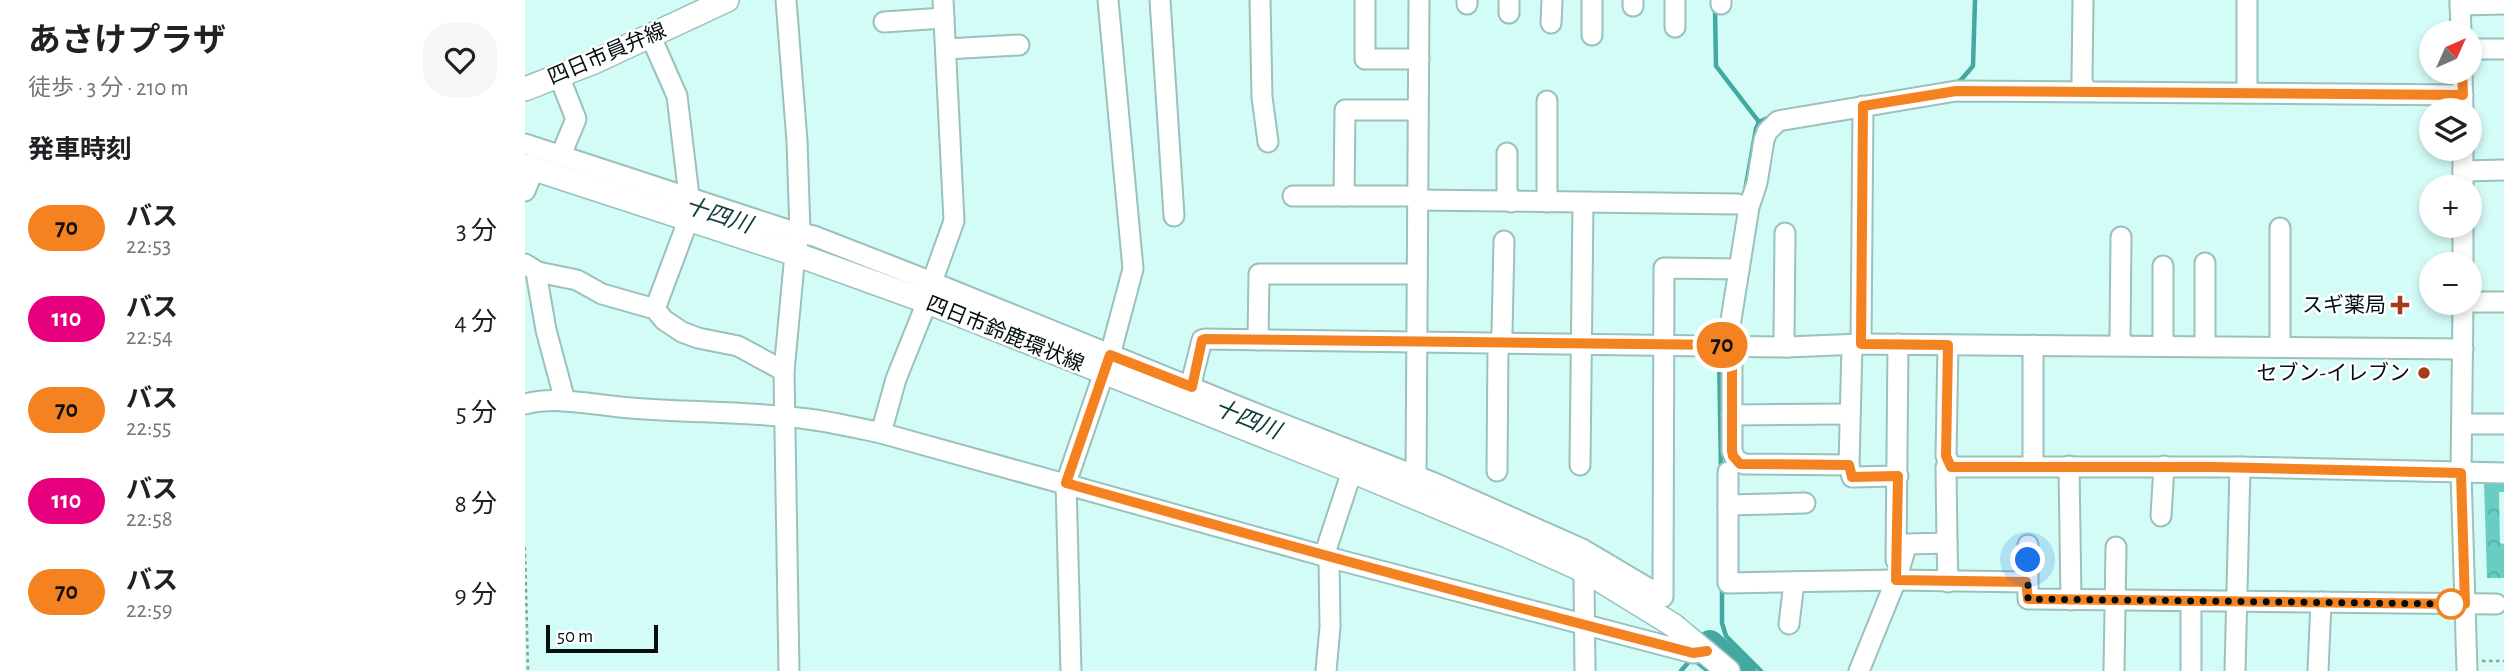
<!DOCTYPE html>
<html lang="ja">
<meta charset="utf-8">
<style>
body{margin:0;font-family:"Alegreya Sans","Noto Sans JP",sans-serif;background:#f6f6f6;color:#202124;height:100vh;display:flex;flex-direction:column;font-size:26px;white-space:nowrap}
*{box-sizing:border-box;margin:0}
p{font-size:23px;color:#757577}
.icon{flex:none;width:38px;height:38px;fill:none;stroke:currentColor;stroke-width:2;stroke-linecap:round;stroke-linejoin:round}
.map{position:relative;flex:1;overflow:hidden}
.details{display:flex;flex-direction:column;background:#fff;width:525px}
.details>*{flex:none}
.badge{padding:0 14px;border-radius:23px;font-size:24px;line-height:46px}
.needle{width:46px;rotate:45deg}
.controls{position:absolute;left:1894px;top:21px;display:grid;gap:14px}
.controls a{display:grid;place-items:center;width:63px;height:63px;border-radius:50%;background:#fff;box-shadow:0 4px 10px #0003;font-size:35px}
.scale{position:absolute;left:21px;bottom:18px;width:112px;box-sizing:border-box;padding-left:7px;border:4px solid #030f0e;border-top:0;font-size:19px;line-height:24px;white-space:nowrap;color:#030f0e;-webkit-text-stroke:5px #fff;paint-order:stroke}
.you{position:absolute;width:35px;height:35px;margin:-18px;border:5px solid #fff;border-radius:50%;background:#1a73e8;box-shadow:0 0 0 10px #1a73e833}
.map>.badge{position:absolute;translate:-50% -50%;box-shadow:0 0 0 4px #fff}
h2{padding:0 28px;font-size:26px;line-height:63px}
.round{display:grid;place-items:center;flex:none;width:74px;height:74px;border-radius:28px;background:#f6f6f6}
.summary{display:flex;align-items:center;justify-content:space-between;height:119px;padding:0 28px}
h1{font-size:33px;font-weight:700;line-height:52px}
ul{padding:0;list-style:none}
li{display:flex;align-items:center;gap:21px;height:91px;padding:0 28px}
li div{flex:1}
li b{display:block;font-size:26px}
li em{font-style:normal}
li .badge{min-width:77px;font-weight:700;text-align:center}
main{display:flex;flex:1;min-height:0}
.map>svg:first-child{display:block}
</style>
<main>
<section class="details">
<div class="summary"><div><h1>あさけプラザ</h1><p>徒歩 · 3 分 · 210 m</p></div><a class="round"><svg class="icon" aria-label="heart" viewBox="0 0 24 24"><path d="M12 20l-8-8c-3-5 5-10 8-4 3-6 11-1 8 4z"/></svg></a></div>
<h2>発車時刻</h2>
<ul>
<li><span class="badge" style="background:#f58220;color:#111">70</span><div><b>バス</b><p>22:53</p></div><em>3 分</em></li>
<li><span class="badge" style="background:#e6007e;color:#fff">110</span><div><b>バス</b><p>22:54</p></div><em>4 分</em></li>
<li><span class="badge" style="background:#f58220;color:#111">70</span><div><b>バス</b><p>22:55</p></div><em>5 分</em></li>
<li><span class="badge" style="background:#e6007e;color:#fff">110</span><div><b>バス</b><p>22:58</p></div><em>8 分</em></li>
<li><span class="badge" style="background:#f58220;color:#111">70</span><div><b>バス</b><p>22:59</p></div><em>9 分</em></li>
</ul>
</section>
<div class="map">
<svg width="1979" height="671" viewBox="0 0 1979 671">
<defs>
<pattern id="forest-crowns" width="20" height="18" patternUnits="userSpaceOnUse" patternTransform="scale(1.75)"><rect width="20" height="18" fill="#69cdc3"/><path d="M2 6a3 3 0 1 1 6 0M12 15a3 3 0 1 1 6 0" fill="none" stroke="#59afa6"/></pattern>
</defs>
<rect width="100%" height="100%" fill="#d4fcf7"/>
<polygon fill="url(#forest-crowns)" points="1959,481 1979,481 1979,492 1974,492 1975,543 1979,544 1979,578 1962,578"/>
<g fill="none" stroke-linecap="round" stroke-linejoin="round">
<g stroke="#41a99f" stroke-width="4.5">
<polyline points="1190,8 1191,66 1234,122"/>
<polyline points="1428,84 1436,80 1448,66 1450,0"/>
<polyline points="1220,191 1231,129 1234,122 1247,116"/>
<polyline points="1194,352 1196,469"/>
<polyline points="1197,586 1197,623 1201,636 1236,671"/>
<polyline points="1156,671 1167,658 1183,671"/>
</g>
<g stroke="#41a99f" stroke-width="26">
<polyline points="248,234 334,264"/>
<polyline points="1185,643 1218,671"/>
</g>
<g stroke="#9ac1bc" stroke-width="23">
<g id="minor">
<polyline points="261,0 272,141 275,232 270,254 259,371 264,671"/>
<polyline points="635,0 649,216"/>
<polyline points="735,0 737,97 743,142"/>
<polyline points="840,0 840,59 894,59"/>
<polyline points="1558,0 1557,80 1560,90"/>
<polyline points="1935,0 1936,33"/>
<polyline points="942,4 942,0"/>
<polyline points="1196,4 1196,0"/>
<polyline points="1935,5 1979,4"/>
<polyline points="1108,6 1108,0"/>
<polyline points="984,13 984,0"/>
<polyline points="359,22 419,18"/>
<polyline points="1026,23 1027,0"/>
<polyline points="1150,27 1150,0"/>
<polyline points="1067,35 1067,0"/>
<polyline points="126,37 152,96 164,196 160,205"/>
<polyline points="421,49 494,45"/>
<polyline points="1944,49 1979,49"/>
<polyline points="1937,72 1938,110"/>
<polyline points="34,76 51,119 36,155"/>
<polyline points="1722,93 1722,0"/>
<polyline points="1022,101 1022,202"/>
<polyline points="0,144 263,230 289,236 407,282 727,412 907,482 1057,549 1138,597 1139,268 1214,269"/>
<polyline points="1938,149 1938,187"/>
<polyline points="982,153 982,191 986,202"/>
<polyline points="1938,171 1979,170"/>
<polyline points="0,191 9,169"/>
<polyline points="768,196 892,196"/>
<polyline points="819,196 820,110 893,110"/>
<polyline points="892,200 1213,204"/>
<polyline points="1260,233 1259,336 1262,347"/>
<polyline points="1596,237 1595,336 1598,345"/>
<polyline points="1680,263 1680,339 1682,346"/>
<polyline points="0,264 13,272 52,280 77,294 130,309 139,320 157,332 173,338 213,346 259,371"/>
<polyline points="1938,264 1938,226"/>
<polyline points="1638,266 1638,336 1640,346"/>
<polyline points="13,272 12,278 21,330 40,401"/>
<polyline points="407,282 429,221 418,0"/>
<polyline points="1944,302 1979,302"/>
<polyline points="1938,303 1936,473 1942,671"/>
<polyline points="130,309 164,218"/>
<polyline points="733,340 734,274 892,274"/>
<polyline points="975,343 977,333 979,241"/>
<polyline points="1336,344 1338,106"/>
<polyline points="1327,345 1324,465 1327,477 1373,476"/>
<polyline points="1423,345 1421,456 1426,467"/>
<polyline points="1752,347 1755,340 1755,228"/>
<polyline points="662,399 677,340 680,339 1262,347 1336,344 1938,349"/>
<path d="M 0,404 C 34,395 71,406 106,408 C 165,413 224,411 283,419 C 307,422 332,428 356,433 L 799,556 L 1168,653 L 1182,651"/>
<polyline points="1207,415 1325,414"/>
<polyline points="1937,424 1979,424"/>
<polyline points="356,433 371,379 402,302"/>
<polyline points="1055,465 1058,203"/>
<polyline points="1324,465 1219,464 1211,460 1207,451 1207,355 1202,345 1224,207 1232,183 1239,140 1242,132 1253,121 1431,91 1938,95"/>
<polyline points="1508,465 1508,345"/>
<polyline points="1544,466 1546,600"/>
<polyline points="972,471 973,343"/>
<polyline points="1203,472 1203,583 1371,580 1501,582"/>
<polyline points="888,485 891,477 894,0"/>
<polyline points="1203,505 1280,503"/>
<polyline points="1636,516 1639,466"/>
<polyline points="1422,543 1423,582"/>
<polyline points="1503,545 1503,599 1971,604"/>
<polyline points="799,556 827,471"/>
<polyline points="1371,560 1373,344"/>
<polyline points="1666,601 1666,671"/>
<polyline points="1264,624 1269,582"/>
<polyline points="546,671 541,483 585,355 608,269 583,0"/>
<polyline points="801,671 805,627 804,556"/>
<polyline points="1060,671 1059,578 1062,572"/>
<polyline points="1334,671 1371,580 1382,544 1422,543 1421,467 1715,467 1979,473"/>
<polyline points="1589,671 1591,547"/>
<polyline points="1710,671 1715,467"/>
<polyline points="1793,671 1796,602"/>
</g>
</g>
<g stroke="#9ac1bc" stroke-width="26">
<g id="major">
<polyline points="0,89 69,62 202,0"/>
<polyline points="0,166 270,254 400,301 827,471 982,536 1062,572 1148,625 1203,671"/>
</g>
</g>
<g stroke="#86a3a0" stroke-width="2.5" stroke-dasharray="3.5 3.5" stroke-linecap="butt">
<polyline points="1948,122 1948,136"/>
<polyline points="1948,199 1949,213"/>
<polyline points="0,547 3,671"/>
<polyline points="1957,661 1979,661"/>
</g>
<use href="#minor" stroke="#fff" stroke-width="19"/>
<use href="#major" stroke="#fff" stroke-width="23"/>
</g>
<g fill="none" stroke-linecap="round" stroke-linejoin="round">
<g stroke="#fff" stroke-width="16">
<path id="line" d="M 1182,651 L 1168,653 C 958,599 749,542 541,483 L 585,355 L 667,387 L 677,340 L 680,339 L 1202,345 L 1207,355 L 1207,451 L 1208,456 L 1215,464 L 1324,465 L 1327,477 L 1373,476 L 1371,580 L 1501,582 L 1503,599 L 1940,604 L 1936,473 L 1689,467 L 1426,467 L 1421,456 L 1423,345 L 1336,344 L 1338,106 L 1431,91 L 1938,95 L 1937,72"/>
</g>
<use href="#line" stroke="#f58220" stroke-width="10"/>
<polyline stroke="#030f0e" stroke-width="7" stroke-dasharray="0 12.6" points="1503,560 1503,599 1926,604"/>
</g>
<g fill="#a23b1c" stroke="#fff" stroke-width="2.5">
<path d="M1871.5 294.5h7v7h7v7h-7v7h-7v-7h-7v-7h7z"/>
<circle cx="1899" cy="373" r="7"/>
</g>
<circle fill="#fff" stroke="#f58220" stroke-width="3.5" cx="1926" cy="604" r="14"/>
<g text-anchor="middle" dominant-baseline="central" stroke-width="5" stroke-linejoin="round" paint-order="stroke">
<g font-size="21" fill="#030f0e" stroke="#fff">
<text transform="translate(82 54) rotate(-23)">四日市員弁線</text>
<text transform="translate(480 334) rotate(22)">四日市鈴鹿環状線</text>
</g>
<g font-size="21" fill="#030f0e" stroke="#fff" text-anchor="end">
<text x="1861" y="305">スギ薬局</text>
<text x="1885" y="373">セブン-イレブン</text>
</g>
<g font-size="23" font-style="italic" fill="#0c3c38" stroke="#fff">
<text transform="translate(193 216) rotate(18)">十四川</text>
<text transform="translate(722 420) rotate(22)">十四川</text>
</g>
</g>
</svg>
<div class="controls">
<a><svg class="needle" viewBox="-14 -14 28 28"><path d="M0-13l5 13h-10z" fill="#e53935"/><path d="M0 13l5-13h-10z" fill="#757577"/></svg></a>
<a><svg class="icon" aria-label="layers" viewBox="0 0 24 24"><path d="M12 4l9 5-9 5-9-5zM3 14l9 5 9-5"/></svg></a>
<a>+</a>
<a>−</a>
</div>
<div class="scale">50 m</div>
<div class="you" style="left:1503px;top:560px"></div>
<b class="badge" style="left:1197px;top:345px;background:#f58220;color:#111">70</b>
</div>
</main>
